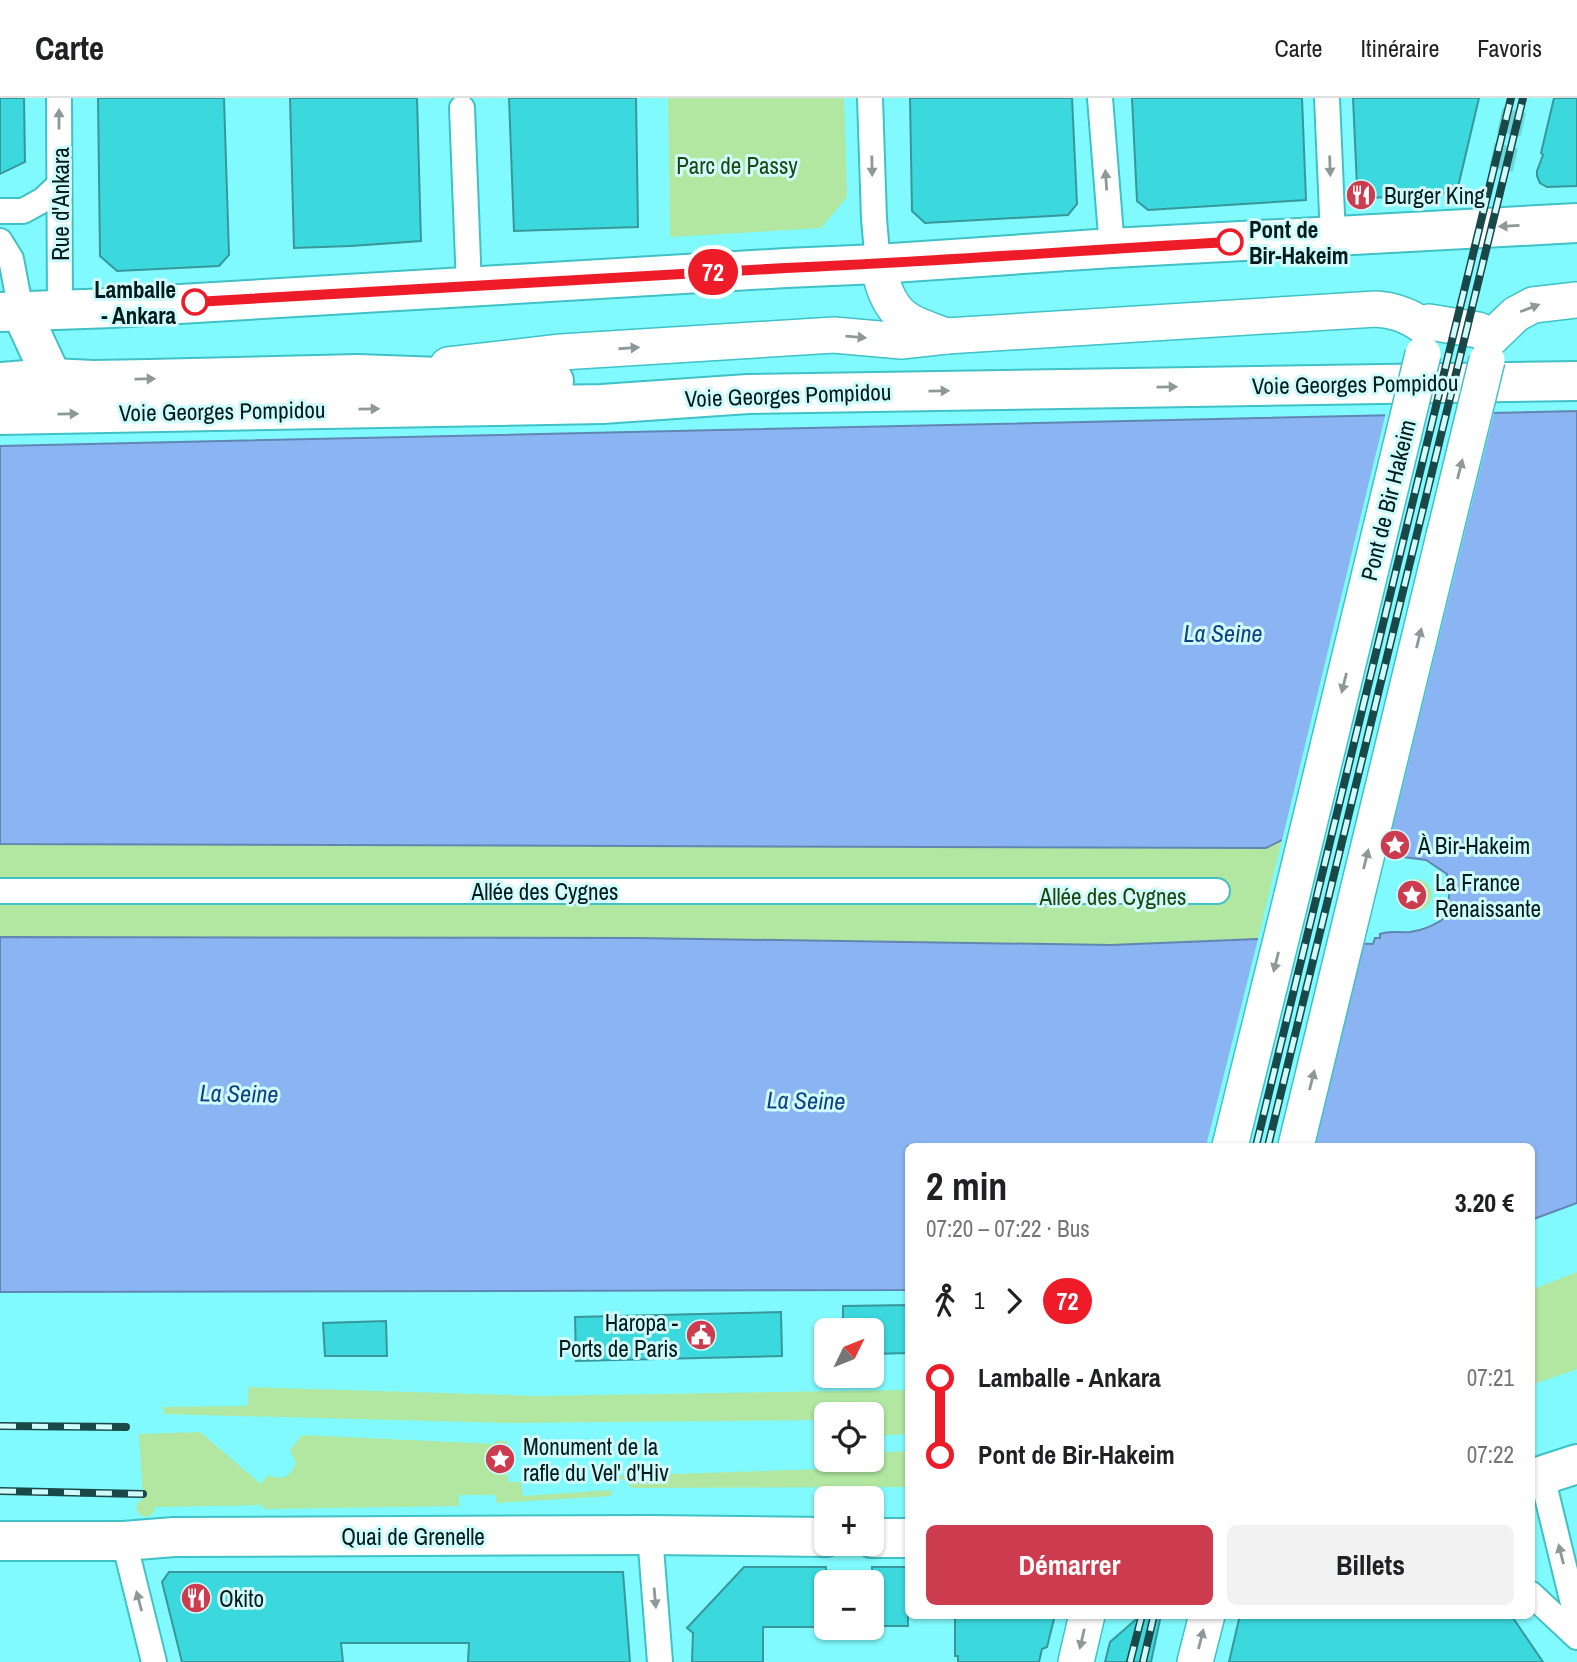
<!DOCTYPE html>
<html lang="fr">
<meta charset="utf-8">
<style>
body{margin:0;font-family:"Archivo Narrow",sans-serif;background:#f2f2f2;color:#202124;height:100vh;display:flex;flex-direction:column;font-size:26px;white-space:nowrap}
*{box-sizing:border-box;margin:0}
p{font-size:23px;color:#757577}
.icon{flex:none;width:38px;height:38px;fill:none;stroke:currentColor;stroke-width:2;stroke-linecap:round;stroke-linejoin:round}
.map{position:relative;flex:1;overflow:hidden}
.sheet{position:absolute;left:905px;top:1045px;width:630px;height:476px;display:flex;flex-direction:column;background:#fff;border-radius:10px;box-shadow:0 2px 5px #0004}
.sheet>*{flex:none}
.badge{padding:0 14px;border-radius:23px;font-size:24px;line-height:46px}
.needle{width:46px;rotate:47deg}
.buttons{position:absolute;left:814px;top:1220px;display:grid;gap:14px}
.buttons a{display:grid;place-items:center;width:70px;height:70px;border-radius:10px;background:#fff;box-shadow:0 2px 5px #0004;font-size:35px}
.map>.badge{position:absolute;translate:-50% -50%;box-shadow:0 0 0 4px #fff}
.legs{display:flex;align-items:center;gap:10px;height:77px;padding:0 21px;font-size:23px}
.legs p{margin-inline-start:auto}
.head{display:flex;align-items:center;justify-content:space-between;height:119px;padding:0 21px}
h1{font-size:38px;font-weight:800;line-height:52px}
.cta{display:flex;gap:14px;margin-top:auto;padding:14px 21px}
.cta a{flex:1;height:80px;border-radius:10px;background:#cd3c4e;color:#fff;font-size:28px;font-weight:800;line-height:80px;text-align:center}
.cta a+a{background:#f2f2f2;color:#202124}
ul{padding:0 21px;list-style:none}
li{display:flex;align-items:center;gap:24px;height:77px;font-size:26px}
li i{display:grid;place-items:center;width:10px;height:100%;margin:0 9px;background:currentColor}
li i::after{content:'';width:18px;height:18px;margin:-9px;border:5px solid;border-radius:50%;background:#fff}
li p{margin-inline-start:auto}
li:first-child i{background:linear-gradient(#0000 50%,currentColor 0)}
li:last-child i{background:linear-gradient(currentColor 50%,#0000 0)}
header{display:flex;align-items:center;gap:42px;box-sizing:border-box;height:98px;padding:0 35px;background:#fff;border-bottom:2px solid #e0e0e0}
header strong{font-size:33px}
nav{display:flex;gap:38px;margin-inline-start:auto;font-size:24px}
.map>svg:first-child{display:block}
</style>
<header>
<strong>Carte</strong>
<nav><a>Carte</a><a>Itinéraire</a><a>Favoris</a></nav>
</header>
<div class="map">
<svg width="1577" height="1564" viewBox="0 0 1577 1564">
<rect width="100%" height="100%" fill="#80fafe"/>
<g fill="#b1e7a0">
<polygon points="668,0 844,0 847,99 821,130 670,139"/>
<polygon points="1282,742 1258,841 1111,847 635,840 0,839 0,746 1266,750"/>
<circle cx="1416" cy="797" r="16"/>
<polygon points="1577,1174 1577,1271 1531,1287 1531,1192"/>
<polygon points="249,1289 539,1298 908,1292 908,1336 872,1338 872,1316 826,1316 826,1322 512,1325 164,1316 163,1309 247,1308"/>
<path d="M 200,1334 L 261,1386 L 268,1377 C 281,1383 291,1379 296,1365 L 290,1352 L 302,1337 L 494,1346 L 495,1343 L 507,1343 L 507,1353 L 496,1353 L 495,1366 L 507,1368 L 508,1384 L 521,1384 L 523,1398 L 612,1392 L 611,1398 L 497,1405 L 495,1397 L 459,1397 L 459,1408 L 263,1411 L 263,1407 L 155,1409 L 154,1414 L 148,1419 L 140,1417 L 136,1410 L 137,1406 L 143,1400 L 139,1336 Z"/>
<polygon points="908,1353 908,1389 632,1390 625,1382 615,1380 614,1378 854,1370 855,1362 872,1362 872,1355"/>
</g>
<path fill="#8bb4f2" stroke="#6286b2" stroke-width="2" d="M 1577,313 L 1577,1105 L 1531,1122 L 1531,1048 L 908,1048 L 908,1192 L 0,1194 L 0,839 L 635,840 L 1111,847 L 1258,841 L 1373,846 L 1375,840 L 1380,840 L 1380,836 C 1390,832 1399,835 1410,834 C 1424,832 1436,827 1447,818 C 1446,809 1450,802 1449,794 C 1448,786 1446,783 1447,776 L 1426,762 L 1403,759 L 1400,755 L 1400,752 L 1396,752 L 1397,747 L 1391,746 L 1391,740 L 1282,742 L 1266,750 L 0,746 L 0,348 Z"/>
<g fill="#80fafe">
<polygon points="1495,311 1388,749 1388,744 1281,746 1386,314"/>
<polygon points="1259,837 1365,842 1314,1048 1206,1048"/>
</g>
<g fill="#3bd8dd" stroke="#37979a" stroke-width="2">
<polygon points="0,0 24,0 25,64 0,76"/>
<polygon points="98,0 224,0 229,157 219,168 117,173 100,158"/>
<polygon points="290,0 417,0 421,143 351,148 294,150"/>
<polygon points="509,0 636,0 638,129 514,133"/>
<polygon points="910,0 1072,0 1077,106 1068,117 925,125 912,113"/>
<polygon points="1132,0 1302,0 1306,102 1148,112 1137,103"/>
<polygon points="1353,0 1479,0 1458,89 1448,95 1425,97 1425,103 1387,106 1387,99 1370,100 1360,96 1357,88"/>
<polygon points="1554,0 1577,0 1577,88 1547,89 1540,85 1537,78 1537,73 1543,57 1541,55"/>
<polygon points="908,1207 908,1255 872,1256 872,1232 843,1232 843,1208"/>
<polygon points="781,1214 782,1258 576,1263 575,1219"/>
<polygon points="386,1223 387,1258 325,1258 323,1225"/>
<polygon points="744,1469 826,1469 826,1529 763,1529 763,1564 692,1564 693,1535 687,1530"/>
<rect x="872" y="1469" width="36" height="59"/>
<polygon points="169,1474 623,1474 630,1564 468,1564 469,1545 341,1545 343,1564 182,1564 162,1484"/>
<polygon points="955,1517 1055,1517 1047,1549 1042,1551 1039,1564 958,1564 958,1558 955,1558"/>
<polygon points="1141,1517 1161,1517 1151,1564 1105,1564 1110,1544"/>
<polygon points="1240,1517 1511,1517 1543,1564 1229,1564"/>
</g>
<g fill="none" stroke-linecap="round" stroke-linejoin="round">
<polyline stroke="#6dd8dc" stroke-width="24" stroke-dasharray="24 12" stroke-linecap="butt" points="1501,71 1517,0"/>
<g stroke="#3fc1c5" stroke-width="28">
<g id="street">
<polyline points="59,0 60,212"/>
<polyline points="870,0 874,121 878,166"/>
<polyline points="1100,0 1112,150"/>
<polyline points="1327,0 1333,139"/>
<polyline points="462,10 469,188"/>
<polyline points="0,113 23,113 43,102 59,87"/>
<polyline points="0,143 11,161 21,213"/>
<polyline points="0,793 1217,793"/>
<polyline points="1542,1378 1577,1522"/>
<polyline points="650,1437 660,1564"/>
<polyline points="124,1443 154,1564"/>
<polyline points="1531,1496 1577,1539"/>
</g>
</g>
<g stroke="#3fc1c5" stroke-width="38">
<g id="secondary">
<path d="M 878,166 C 882,186 888,208 905,220 C 915,228 934,233 946,238"/>
<polyline points="1422,227 1429,224 1478,232 1492,239"/>
<polyline points="1492,239 1516,216 1533,207 1577,202"/>
<path d="M 448,267 L 561,254 L 834,237 L 901,243 L 946,238 L 1376,211 C 1394,212 1407,217 1422,227"/>
<polyline points="1230,1048 1292,797"/>
<polyline points="1296,1048 1444,438"/>
<polyline points="1076,1564 1087,1517"/>
<polyline points="1195,1564 1207,1517"/>
</g>
</g>
<g stroke="#3fc1c5" stroke-width="42">
<g id="primary">
<polyline points="21,213 52,280"/>
<polyline points="0,214 112,210 786,170 878,166 1112,150 1577,125"/>
<polyline points="0,284 52,280 93,282 149,281 358,276 554,283"/>
<polyline points="0,317 602,306 748,296 1577,283"/>
<polyline points="1531,1381 1577,1366"/>
<polyline points="872,1440 908,1440"/>
<polyline points="0,1443 124,1443 174,1439 650,1437 826,1439"/>
</g>
</g>
<use href="#street" stroke="#fff" stroke-width="24"/>
<use href="#secondary" stroke="#fff" stroke-width="35"/>
<use href="#primary" stroke="#fff" stroke-width="38"/>
<g stroke="#1a4748" stroke-width="8">
<g id="rail">
<polyline points="1256,1048 1511,0"/>
<polyline points="1268,1048 1523,0"/>
<polyline points="0,1328 126,1329"/>
<polyline points="0,1393 143,1396"/>
<polyline points="1130,1564 1142,1517"/>
<polyline points="1143,1564 1154,1517"/>
</g>
</g>
<use href="#rail" stroke="#d0fbfc" stroke-width="5" stroke-dasharray="16" stroke-linecap="butt"/>
<g stroke="#3fc1c5" stroke-width="38" stroke-linecap="butt">
<g id="secondary-bridge">
<polyline points="1444,438 1487,262"/>
<polyline points="1292,797 1423,256"/>
</g>
</g>
<use href="#secondary-bridge" stroke="#fff" stroke-width="35"/>
</g>
<defs><path id="oneway-solid" d="M-6-.8H1V-3.2L6.5 0L1 3.2V.8H-6Z" transform="scale(1.75)"/></defs>
<g fill="#8d9898">
<use href="#oneway-solid" transform="translate(59 21) rotate(-90)"/>
<use href="#oneway-solid" transform="translate(872 68) rotate(89)"/>
<use href="#oneway-solid" transform="translate(1330 68) rotate(88)"/>
<use href="#oneway-solid" transform="translate(1106 82) rotate(-94)"/>
<use href="#oneway-solid" transform="translate(1509 128) rotate(177)"/>
<use href="#oneway-solid" transform="translate(1530 210) rotate(-21)"/>
<use href="#oneway-solid" transform="translate(856 239) rotate(5)"/>
<use href="#oneway-solid" transform="translate(629 250) rotate(-4)"/>
<use href="#oneway-solid" transform="translate(145 281) rotate(-1)"/>
<use href="#oneway-solid" transform="translate(1167 289) rotate(-1)"/>
<use href="#oneway-solid" transform="translate(939 293) rotate(-1)"/>
<use href="#oneway-solid" transform="translate(369 311) rotate(-1)"/>
<use href="#oneway-solid" transform="translate(68 316) rotate(-1)"/>
<use href="#oneway-solid" transform="translate(1460 371) rotate(-76)"/>
<use href="#oneway-solid" transform="translate(1419 540) rotate(-76)"/>
<use href="#oneway-solid" transform="translate(1344 585) rotate(104)"/>
<use href="#oneway-solid" transform="translate(1366 761) rotate(-76)"/>
<use href="#oneway-solid" transform="translate(1276 864) rotate(104)"/>
<use href="#oneway-solid" transform="translate(1312 982) rotate(-76)"/>
<use href="#oneway-solid" transform="translate(1561 1456) rotate(-104)"/>
<use href="#oneway-solid" transform="translate(655 1500) rotate(85)"/>
<use href="#oneway-solid" transform="translate(139 1503) rotate(-105)"/>
<use href="#oneway-solid" transform="translate(1082 1541) rotate(103)"/>
<use href="#oneway-solid" transform="translate(1201 1541) rotate(-76)"/>
</g>
<g fill="none" stroke-linecap="round" stroke-linejoin="round">
<g stroke="#fff" stroke-width="16">
<path id="line-1" d="M 195,204 L 786,170 C 934,164 1082,152 1230,144"/>
</g>
<use href="#line-1" stroke="#ee1b29" stroke-width="10"/>
</g>
<defs>
<g id="restaurant-disc" transform="scale(1.575)"><circle r="9.5" fill="#cd3c4e" stroke="#d0fbfc"/><path d="M-5-6h1v4h1v-4h1v4h1v-4h1v5L-1.5 .5V6h-2V.5L-5-1ZM5-6V6H3V1.5H1.5Q1.5-4 5-6Z" fill="#fff"/></g>
<g id="sight-disc" transform="scale(1.575)"><circle r="9.5" fill="#cd3c4e" stroke="#d0fbfc"/><path d="M0-6L1.8-2.2L6-1.7L2.9 1.2L3.7 5.4L0 3.3L-3.7 5.4L-2.9 1.2L-6-1.7L-1.8-2.2Z" fill="#fff"/></g>
<g id="civic-disc" transform="scale(1.575)"><circle r="9.5" fill="#cd3c4e" stroke="#d0fbfc"/><path d="M-.6-6.5H3V-4.5H.6V-3L4-1V1h2V6H-6V1h2V-1L-.6-3ZM-1.2 2.5V6h2.4V2.5Z" fill="#fff"/></g>
</defs>
<g fill-rule="evenodd">
<use href="#restaurant-disc" x="1361" y="97"/>
<use href="#sight-disc" x="1395" y="747"/>
<use href="#sight-disc" x="1412" y="797"/>
<use href="#civic-disc" x="701" y="1237"/>
<use href="#sight-disc" x="500" y="1361"/>
<use href="#restaurant-disc" x="196" y="1500"/>
</g>
<g fill="#fff" stroke="#ee1b29" stroke-width="3.5">
<circle cx="1230" cy="144" r="12"/>
<circle cx="195" cy="204" r="12"/>
</g>
<g text-anchor="middle" dominant-baseline="central" stroke-width="6" stroke-linejoin="round" paint-order="stroke">
<g font-size="23" fill="#1f450f" stroke="#d0fbfc">
<text x="737" y="67">Parc de Passy</text>
<text x="1113" y="798">Allée des Cygnes</text>
</g>
<g font-size="23" fill="#011a1b" stroke="#d0fbfc" text-anchor="start">
<text x="1384" y="97">Burger King</text>
<text x="1418" y="747">À Bir-Hakeim</text>
<text x="1435" y="784">La France<tspan x="1435" dy="26">Renaissante</tspan></text>
<text x="678" y="1224" text-anchor="end">Haropa -<tspan x="678" dy="26">Ports de Paris</tspan></text>
<text x="523" y="1348">Monument de la<tspan x="523" dy="26">rafle du Vel' d'Hiv</tspan></text>
<text x="219" y="1500">Okito</text>
</g>
<g font-size="23" fill="#011a1b" stroke="#d0fbfc">
<text transform="translate(60 106) rotate(-90)">Rue d'Ankara</text>
<text transform="translate(1355 286) rotate(-1)">Voie Georges Pompidou</text>
<text transform="translate(788 297) rotate(-2)">Voie Georges Pompidou</text>
<text transform="translate(222 313) rotate(-1)">Voie Georges Pompidou</text>
<text transform="translate(1388 402) rotate(-76)">Pont de Bir Hakeim</text>
<text x="545" y="793">Allée des Cygnes</text>
<text x="413" y="1438">Quai de Grenelle</text>
</g>
<g font-size="23" font-weight="bold" fill="#011a1b" stroke="#d0fbfc" text-anchor="start">
<text x="1249" y="131">Pont de<tspan x="1249" dy="26">Bir-Hakeim</tspan></text>
<text x="176" y="191" text-anchor="end">Lamballe<tspan x="176" dy="26">- Ankara</tspan></text>
</g>
<g font-size="24" font-style="italic" fill="#0e3f82" stroke="#d0fbfc">
<text x="1223" y="535">La Seine</text>
<text transform="translate(239 995) rotate(1)">La Seine</text>
<text transform="translate(806 1002) rotate(1)">La Seine</text>
</g>
</g>
</svg>
<div class="buttons">
<a><svg class="needle" viewBox="-14 -14 28 28"><path d="M0-13l5 13h-10z" fill="#e53935"/><path d="M0 13l5-13h-10z" fill="#757577"/></svg></a>
<a><svg class="icon" aria-label="locate" viewBox="0 0 24 24"><circle cx="12" cy="12" r="6"/><path d="M12 2v4M12 18v4M2 12h4M18 12h4"/></svg></a>
<a>+</a>
<a>−</a>
</div>
<b class="badge" style="left:713px;top:174px;background:#ee1b29;color:#fff">72</b>
<section class="sheet">
<div class="head"><div><h1>2 min</h1><p>07:20 – 07:22 · Bus</p></div><b>3.20 €</b></div>
<div class="legs"><svg class="icon" aria-label="walk" viewBox="0 0 24 24"><circle cx="13" cy="4" r="2"/><path d="M13 8l-2 6 4 7M11 14l-3 7M7 12l3-4h3l4 4"/></svg>1<svg class="icon" aria-label="forward" viewBox="0 0 24 24"><path d="M9 5l7 7-7 7"/></svg><b class="badge" style="background:#ee1b29;color:#fff">72</b></div>
<ul>
<li><i style="color:#ee1b29"></i><b>Lamballe - Ankara</b><p>07:21</p></li>
<li><i style="color:#ee1b29"></i><b>Pont de Bir-Hakeim</b><p>07:22</p></li>
</ul>
<div class="cta"><a>Démarrer</a><a>Billets</a></div>
</section>
</div>
